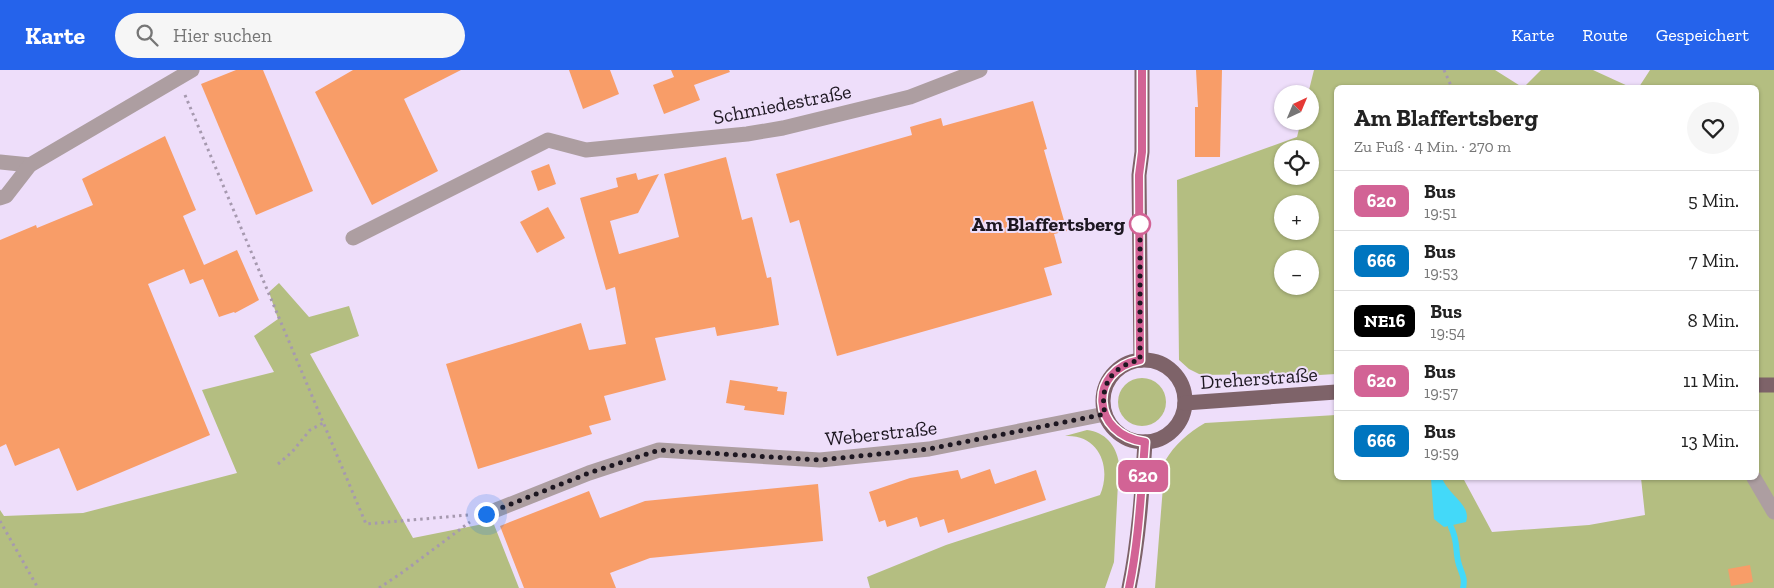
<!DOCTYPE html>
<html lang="de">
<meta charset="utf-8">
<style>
body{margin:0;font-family:"Zilla Slab",serif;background:#f6f6f6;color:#222;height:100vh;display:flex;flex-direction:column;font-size:19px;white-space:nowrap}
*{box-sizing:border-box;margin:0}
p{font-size:16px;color:#767676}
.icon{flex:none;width:28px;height:28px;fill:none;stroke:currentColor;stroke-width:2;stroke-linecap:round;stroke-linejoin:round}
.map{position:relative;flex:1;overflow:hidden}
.drawer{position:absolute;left:1334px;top:15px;width:425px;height:395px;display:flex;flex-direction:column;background:#fff;border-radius:8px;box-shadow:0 1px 4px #0004}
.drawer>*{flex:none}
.badge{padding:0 10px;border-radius:8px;font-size:18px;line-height:32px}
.needle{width:32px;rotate:44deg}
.buttons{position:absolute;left:1274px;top:15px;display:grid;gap:10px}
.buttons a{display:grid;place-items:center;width:45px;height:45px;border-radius:50%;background:#fff;box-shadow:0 1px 4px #0004;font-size:25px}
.you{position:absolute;width:25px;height:25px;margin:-12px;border:4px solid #fff;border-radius:50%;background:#1a73e8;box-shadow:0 0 0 8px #1a73e833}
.map>.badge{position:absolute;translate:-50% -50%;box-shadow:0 0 0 2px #fff}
.round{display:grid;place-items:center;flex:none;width:52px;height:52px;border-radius:26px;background:#f6f6f6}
.headline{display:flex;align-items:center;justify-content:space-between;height:85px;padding:0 20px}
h1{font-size:24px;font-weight:800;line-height:38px}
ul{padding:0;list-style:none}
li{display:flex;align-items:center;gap:15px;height:60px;padding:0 20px;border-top:1px solid #e0e0e0}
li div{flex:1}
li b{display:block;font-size:19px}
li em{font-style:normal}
li .badge{min-width:55px;font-weight:700;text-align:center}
header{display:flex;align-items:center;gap:30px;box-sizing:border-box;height:70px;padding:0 25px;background:#2563eb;color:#fff}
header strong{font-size:24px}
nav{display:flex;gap:28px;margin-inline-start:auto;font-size:18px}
.search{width:350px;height:45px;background:#f6f6f6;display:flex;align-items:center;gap:12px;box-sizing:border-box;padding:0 18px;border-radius:28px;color:#767676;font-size:19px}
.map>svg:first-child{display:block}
</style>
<header>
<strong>Karte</strong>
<div class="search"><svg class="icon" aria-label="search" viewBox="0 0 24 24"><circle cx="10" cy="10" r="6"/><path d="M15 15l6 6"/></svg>Hier suchen</div>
<nav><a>Karte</a><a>Route</a><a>Gespeichert</a></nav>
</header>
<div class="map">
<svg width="1774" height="518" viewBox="0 0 1774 518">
<rect width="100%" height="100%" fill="#eedefa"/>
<g fill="#b4be81" fill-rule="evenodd">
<path d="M 1314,0 L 1495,0 L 1522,17 L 1336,18 L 1336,304 L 1285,307 L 1267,304 L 1201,305 L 1189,299 L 1179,290 L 1177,110 L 1297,67 L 1301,51 L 1310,51 L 1310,24 L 1308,24 ZM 1282,79 L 1310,79 L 1310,106 L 1282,106 ZM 1282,134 L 1310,134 L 1310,161 L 1282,161 ZM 1282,189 L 1310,189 L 1310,216 L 1282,216 Z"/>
<polygon points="1541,0 1593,0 1630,17 1524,17"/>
<path d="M 1650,0 L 1774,0 L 1774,518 L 1155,518 L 1165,391 C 1175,374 1188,363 1205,353 L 1336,345 L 1336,408 L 1463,408 L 1492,462 L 1589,455 L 1645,445 L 1641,408 L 1756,408 L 1756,18 L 1639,17 Z"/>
<polygon points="279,213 309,247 349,236 359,266 310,284 413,468 493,452 519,518 0,518 0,440 4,446 83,443 237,403 202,320 274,302 254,266 278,249 269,222"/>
<circle cx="1142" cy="332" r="24"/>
<path d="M 1087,360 C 1105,362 1116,375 1119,393 L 1114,492 L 1105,518 L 870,518 L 867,507 L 946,475 L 1100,425 C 1112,397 1099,364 1065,366 Z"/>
</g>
<path fill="#43d9f9" d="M 1431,408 L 1442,408 C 1448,425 1472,435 1466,452 L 1444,457 L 1434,449 Z"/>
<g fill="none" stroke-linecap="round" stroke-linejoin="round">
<path stroke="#43d9f9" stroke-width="6" d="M 1451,457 C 1458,472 1455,477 1458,491 C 1460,501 1466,507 1463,518"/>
</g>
<g fill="#f89d68">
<polygon points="236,0 263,0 313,121 256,145 201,14"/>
<polygon points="353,0 461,0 404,29 438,101 372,135 315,22"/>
<polygon points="569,0 610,0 619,24 583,39"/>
<polygon points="671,0 729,0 730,2 694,15 700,30 664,44 653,15 674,7"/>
<polygon points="1196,0 1222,0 1220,87 1195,87 1195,37 1198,37"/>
<polygon points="1033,31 1047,79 1044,80 1067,161 1054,164 1062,193 1044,198 1052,225 837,286 799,150 790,153 776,104 912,65 910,57 941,48 943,56"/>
<polygon points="165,66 196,140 183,146 204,195 237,180 259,230 235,243 234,242 219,247 203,209 190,214 184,199 148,214 210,365 77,421 59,378 15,396 6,374 0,377 0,170 36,155 37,158 93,135 82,109"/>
<polygon points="726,87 742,150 752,147 767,208 771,207 779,255 717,266 715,257 655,268 666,310 604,326 611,350 589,356 592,364 478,399 446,294 581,253 589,280 626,274 615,217 606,220 580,128 618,117 616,108 636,103 638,110 659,104 638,143 610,151 619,184 679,167 664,104"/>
<polygon points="549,94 556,114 538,121 531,101"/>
<polygon points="548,137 565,168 537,183 520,152"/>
<polygon points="730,310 778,317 777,321 787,322 784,345 744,340 745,336 726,333"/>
<polygon points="990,399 995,414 1036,400 1046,430 948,463 944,449 920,457 917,447 887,457 885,450 879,452 869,422 910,408 958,400 961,409"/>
<polygon points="818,414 823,471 650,488 610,503 616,518 524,518 500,456 589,421 600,448 645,431"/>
<polygon points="1750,495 1753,512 1731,516 1728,499"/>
</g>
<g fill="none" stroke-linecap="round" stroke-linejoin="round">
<g stroke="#a699af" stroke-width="3" stroke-dasharray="2.5 4" stroke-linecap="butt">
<polyline points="1444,0 1452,18"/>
<polyline points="185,25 366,454 468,445"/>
<polyline points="278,394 292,382 310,360 323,353"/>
<polyline points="0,451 38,518"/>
<polyline points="379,518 403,502 470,452"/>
</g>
<g stroke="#ad9ea1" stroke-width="15">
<polyline points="0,92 30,95"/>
<polyline points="0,128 6,126 30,95 192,0"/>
<polyline points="353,168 548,70 586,80 747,64 783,58 910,27 980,0"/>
<polyline points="1754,408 1774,442"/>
<polyline points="486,444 589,403 659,380 820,390 929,379 1105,344"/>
</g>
<g stroke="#7e6369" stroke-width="15">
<polyline points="1141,290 1139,105 1142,82 1142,0"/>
<circle cx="1144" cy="331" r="41"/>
<polyline points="1756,315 1774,315"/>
<polyline points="1185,333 1336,322"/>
<path d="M 1129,518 C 1139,470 1142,421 1145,372"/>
</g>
</g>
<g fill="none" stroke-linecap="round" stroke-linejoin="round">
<g stroke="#fff" stroke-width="11">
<path id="line" d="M 1129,518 C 1139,470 1141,421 1145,372 C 1091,365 1087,300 1140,290 L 1139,105 L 1142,82 L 1142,0"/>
</g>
<use href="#line" stroke="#d26395" stroke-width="8"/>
<path stroke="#1d1721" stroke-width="5" stroke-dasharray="0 9" d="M 486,444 L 589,403 L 659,380 L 820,390 L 929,379 L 1105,344 C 1099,315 1112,296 1140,290 L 1140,154"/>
</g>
<circle fill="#fff" stroke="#d26395" stroke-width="2.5" cx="1140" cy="154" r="10"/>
<g text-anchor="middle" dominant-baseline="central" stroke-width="4" stroke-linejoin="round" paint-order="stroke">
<g font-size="20" fill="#1d1721" stroke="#eedefa">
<text transform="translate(782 34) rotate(-11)">Schmiedestraße</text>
<text transform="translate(1259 308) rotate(-4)">Dreherstraße</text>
<text transform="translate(881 363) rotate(-6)">Weberstraße</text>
</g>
<g font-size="20" font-weight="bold" fill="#1d1721" stroke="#eedefa" text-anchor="end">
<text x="1125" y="154">Am Blaffertsberg</text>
</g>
</g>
</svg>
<div class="buttons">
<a><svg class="needle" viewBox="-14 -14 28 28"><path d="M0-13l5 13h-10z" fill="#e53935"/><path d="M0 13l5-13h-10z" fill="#767676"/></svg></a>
<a><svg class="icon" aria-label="locate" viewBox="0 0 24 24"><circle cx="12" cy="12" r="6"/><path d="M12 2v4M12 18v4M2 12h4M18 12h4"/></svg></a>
<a>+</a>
<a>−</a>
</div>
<div class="you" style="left:486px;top:444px"></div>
<b class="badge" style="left:1143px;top:406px;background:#d26395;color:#fff">620</b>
<section class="drawer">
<div class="headline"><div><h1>Am Blaffertsberg</h1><p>Zu Fuß · 4 Min. · 270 m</p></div><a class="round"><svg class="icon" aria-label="heart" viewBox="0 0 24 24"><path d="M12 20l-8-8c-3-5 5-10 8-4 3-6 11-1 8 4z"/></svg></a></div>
<ul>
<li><span class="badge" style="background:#d26395;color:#fff">620</span><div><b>Bus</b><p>19:51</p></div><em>5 Min.</em></li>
<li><span class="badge" style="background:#0075bf;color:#fff">666</span><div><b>Bus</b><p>19:53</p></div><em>7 Min.</em></li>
<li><span class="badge" style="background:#000;color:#fff">NE16</span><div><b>Bus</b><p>19:54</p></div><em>8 Min.</em></li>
<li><span class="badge" style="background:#d26395;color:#fff">620</span><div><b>Bus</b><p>19:57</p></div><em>11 Min.</em></li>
<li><span class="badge" style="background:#0075bf;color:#fff">666</span><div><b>Bus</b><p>19:59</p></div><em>13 Min.</em></li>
</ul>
</section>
</div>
